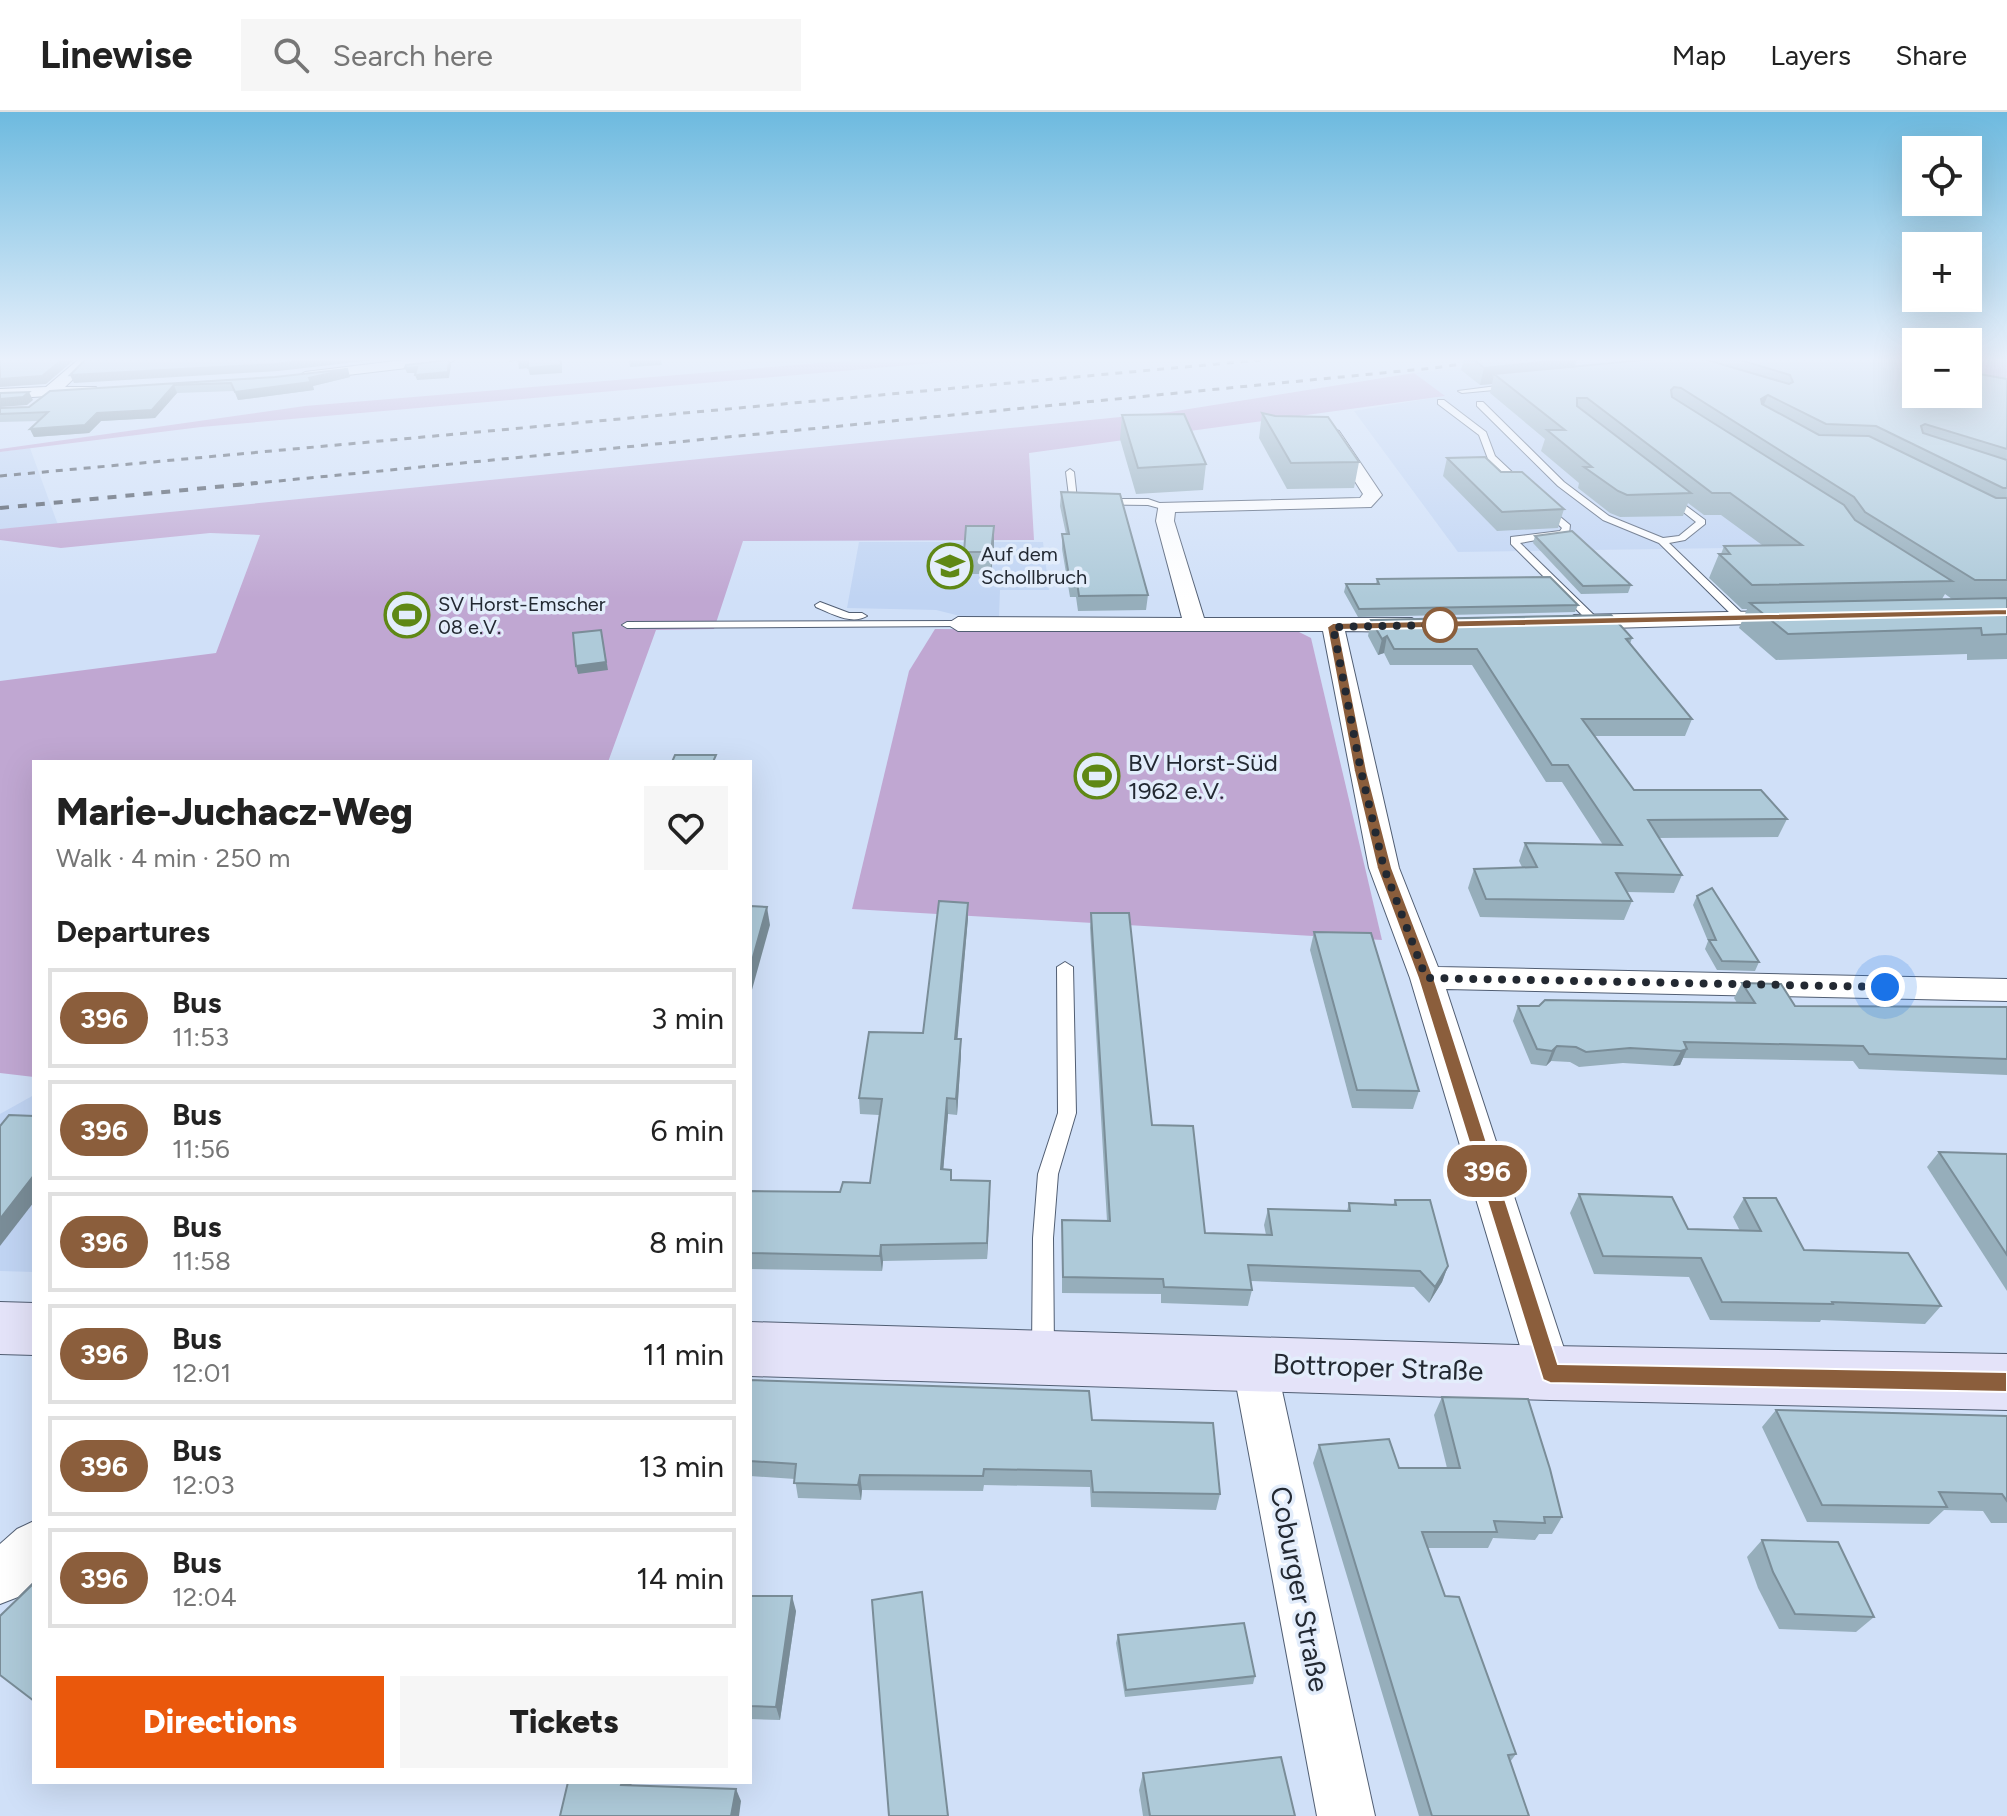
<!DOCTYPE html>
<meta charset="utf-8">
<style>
body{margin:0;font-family:Figtree,sans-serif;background:#f6f6f6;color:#222;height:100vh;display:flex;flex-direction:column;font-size:30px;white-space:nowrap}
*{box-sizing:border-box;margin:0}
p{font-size:26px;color:#767676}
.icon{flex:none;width:44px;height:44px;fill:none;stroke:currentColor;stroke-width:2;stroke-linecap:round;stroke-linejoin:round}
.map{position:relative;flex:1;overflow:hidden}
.side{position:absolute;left:32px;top:648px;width:720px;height:1024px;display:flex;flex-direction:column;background:#fff;border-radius:0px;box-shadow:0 8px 32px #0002}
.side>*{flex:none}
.badge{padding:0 16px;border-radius:26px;font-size:28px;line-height:52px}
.controls{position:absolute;left:1902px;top:24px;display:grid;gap:16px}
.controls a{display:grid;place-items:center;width:80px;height:80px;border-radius:0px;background:#fff;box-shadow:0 8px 32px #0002;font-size:40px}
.you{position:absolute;width:40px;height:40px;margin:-20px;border:6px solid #fff;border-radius:50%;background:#1a73e8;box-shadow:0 0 0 12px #1a73e833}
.map>.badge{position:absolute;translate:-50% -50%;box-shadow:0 0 0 4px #fff}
h2{padding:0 24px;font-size:30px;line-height:72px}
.round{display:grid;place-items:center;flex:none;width:84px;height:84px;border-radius:0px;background:#f6f6f6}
.headline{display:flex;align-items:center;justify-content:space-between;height:136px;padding:0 24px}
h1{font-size:38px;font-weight:800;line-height:60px}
.button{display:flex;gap:16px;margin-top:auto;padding:16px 24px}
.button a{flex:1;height:92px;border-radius:0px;background:#ea580c;color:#fff;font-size:32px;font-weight:800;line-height:92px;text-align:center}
.button a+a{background:#f6f6f6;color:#222}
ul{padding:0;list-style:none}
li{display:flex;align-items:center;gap:24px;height:100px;margin:0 16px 12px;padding:0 8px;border:4px solid #e0e0e0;border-radius:0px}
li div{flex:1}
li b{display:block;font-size:30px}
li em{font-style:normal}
li .badge{min-width:88px;font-weight:700;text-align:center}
header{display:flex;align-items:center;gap:48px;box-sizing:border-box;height:112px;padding:0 40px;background:#fff;border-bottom:2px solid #e0e0e0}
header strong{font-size:38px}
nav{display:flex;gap:44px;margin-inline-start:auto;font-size:28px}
.search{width:560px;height:72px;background:#f6f6f6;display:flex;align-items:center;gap:20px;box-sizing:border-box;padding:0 28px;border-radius:0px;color:#767676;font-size:30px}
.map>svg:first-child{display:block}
</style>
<header>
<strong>Linewise</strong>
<div class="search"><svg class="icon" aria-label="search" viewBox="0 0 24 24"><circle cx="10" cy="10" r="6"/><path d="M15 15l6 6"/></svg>Search here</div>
<nav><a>Map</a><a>Layers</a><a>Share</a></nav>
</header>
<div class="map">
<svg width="2007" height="1704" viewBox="0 0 2007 1704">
<rect width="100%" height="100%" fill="#d0e0f8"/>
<g fill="#c0d4f3">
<polygon points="1537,247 1815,247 1916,282 1968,282 2007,287 1935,433 1458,440 1354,299 1444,284 1414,261"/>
<polygon points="30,336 58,413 0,417 0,340"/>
<polygon points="859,430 1043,430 1049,478 1000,478 999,505 964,505 936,498 847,496"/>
<polygon points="34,983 34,1160 0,1159 0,1002"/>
</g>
<g fill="#c0a7d2">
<polygon points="868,247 979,247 201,315 0,340 0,337 305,294"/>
<polygon points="1968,247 2007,247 2007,282 1968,273"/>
<polygon points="1414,261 1445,284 1029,341 1034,428 743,429 714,517 656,518 608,650 34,650 34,965 0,961 0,569 216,541 260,423 210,421 61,436 0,428 0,417 1170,300"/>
<polygon points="935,517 1297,519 1311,526 1382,828 852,797 909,559"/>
</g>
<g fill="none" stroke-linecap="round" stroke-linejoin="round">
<g stroke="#515e73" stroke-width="2">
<g id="service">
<polygon points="1512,272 1515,276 1462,281 1458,279"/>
<polygon points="1438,288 1444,288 1486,320 1495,344 1526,373 1526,377 1520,377 1488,347 1479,323 1438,292"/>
<polygon points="1477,290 1483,290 1564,370 1609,404 1663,426 1679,424 1696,410 1667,387 1667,383 1670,382 1705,408 1705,412 1685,428 1669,431 1746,505 1746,509 1738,509 1659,431 1603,408 1558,374 1477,294"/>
<polygon points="1070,357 1074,360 1077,387 1148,387 1171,395 1166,398 1148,393 1070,392 1066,360"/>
<polygon points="1546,393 1570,413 1569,422 1520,431 1598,507 1598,511 1590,511 1511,432 1511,425 1560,419 1562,416 1541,396"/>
<path d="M 820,490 L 849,501 L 862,501 L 867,504 C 852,513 832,502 816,495 L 815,493 Z"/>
<polygon points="958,509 962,510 962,514 627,516 622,513 627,510"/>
<polygon points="1065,850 1073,855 1076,1001 1058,1062 1053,1126 1054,1239 1051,1246 1043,1249 1035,1246 1032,1239 1033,1126 1038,1062 1058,1001 1057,855"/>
</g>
</g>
<g stroke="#515e73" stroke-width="2">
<g id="minor">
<polygon points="79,247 94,247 65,275 96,275 96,281 0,287 0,277 46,275"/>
<polygon points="412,247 456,247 449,251 305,268 298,264 305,260"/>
<polygon points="1333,317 1339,319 1382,383 1371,395 1175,400 1174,409 1204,506 1412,506 1423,513 1412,520 1345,519 1399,756 1438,855 2007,867 2007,889 1446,877 1572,1261 1566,1275 1550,1281 1534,1275 1528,1261 1410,866 1369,756 1323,519 958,519 947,512 958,505 1182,506 1156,409 1159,391 1360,386 1363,382 1325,322"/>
<polygon points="1784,499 1795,506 1792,511 1574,517 1563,510 1574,503"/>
<polygon points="1254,1231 1270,1237 1276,1251 1375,1704 1317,1704 1232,1251 1238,1237"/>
<polygon points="34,1409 34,1469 18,1485 0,1492 0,1432 17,1417"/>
</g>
</g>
<g stroke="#515e73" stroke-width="2">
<g id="secondary">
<polygon points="0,1190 34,1191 34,1243 0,1242"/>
<polygon points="750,1210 1550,1234 2007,1242 2007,1298 1550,1288 750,1264"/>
</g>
</g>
<use href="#service" fill="#fff" fill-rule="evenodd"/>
<use href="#minor" fill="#fff" fill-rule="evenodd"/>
<use href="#secondary" fill="#e4e3f9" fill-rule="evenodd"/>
<g stroke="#404854" stroke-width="3" stroke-dasharray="7 7" stroke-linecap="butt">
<polyline points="0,364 1271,247"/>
<polyline points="237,373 1433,256 1499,247"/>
</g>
<polyline stroke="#404854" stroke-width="4" stroke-dasharray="9 9" stroke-linecap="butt" points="0,396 257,371"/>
</g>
<g fill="#96aebb" fill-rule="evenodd">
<path d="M 1464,247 L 1577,247 L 1575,254 L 1714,250 L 1715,247 L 1903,247 L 2007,267 L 2007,547 L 1967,548 L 1967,542 L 1776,548 L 1739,516 L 1747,497 L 1742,497 L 1709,466 L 1719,442 L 1721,442 L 1724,434 L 1762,433 L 1721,403 L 1704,403 L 1688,391 L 1683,404 L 1620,405 L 1610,401 L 1578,376 L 1579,371 L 1541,339 L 1545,327 L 1490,281 L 1492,272 L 1480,273 L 1461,258 ZM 1945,482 L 1952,487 L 1942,487 Z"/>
<polygon points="350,265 313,274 314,278 238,288 234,279 177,281 155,306 101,309 89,321 34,325 30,317 39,309 0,310 0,296 29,295 50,279"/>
<polygon points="1262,301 1359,350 1354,376 1287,377 1259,326"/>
<polygon points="1122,303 1206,352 1203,378 1136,382 1120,327"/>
<polygon points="1447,346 1501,360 1564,397 1558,416 1497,419 1443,364"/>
<polygon points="1061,380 1148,483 1146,498 1078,499 1076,485 1070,485 1062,437 1062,422 1066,422 1060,394"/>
<polygon points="994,414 994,435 991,462 964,462 964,440"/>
<polygon points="1535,424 1631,473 1628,481 1581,482 1533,431"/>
<polygon points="1377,467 1578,493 1575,500 1358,505 1344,480 1346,472 1376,472"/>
<polygon points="1371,508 1632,526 1630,532 1692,607 1685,624 1595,624 1634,678 1787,707 1778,725 1659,726 1682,763 1674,781 1627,780 1632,789 1624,808 1480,805 1468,776 1474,757 1522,755 1519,749 1525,731 1603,733 1562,670 1546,670 1472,553 1390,553 1384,541 1378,543 1368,524"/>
<polygon points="1697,784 1759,850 1755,859 1717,858 1705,837 1708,829 1693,793"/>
<polygon points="968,791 968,806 957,927 961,927 961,943 957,1003 948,1002 943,1058 951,1068 990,1069 987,1147 883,1149 882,1159 750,1157 750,1079 840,1080 870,1071 879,1003 860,1002 859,986 923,921"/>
<polygon points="1091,801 1152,1013 1205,1121 1266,1123 1264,1113 1268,1097 1347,1099 1349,1091 1393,1093 1395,1088 1448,1154 1442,1170 1429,1191 1414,1175 1251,1169 1252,1178 1248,1194 1161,1191 1161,1182 1062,1181 1062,1108 1107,1109 1090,816"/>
<polygon points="1314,820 1419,979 1413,997 1352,996 1310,838"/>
<polygon points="1742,871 1795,894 2007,895 2007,963 1859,957 1853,949 1683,946 1680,953 1673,954 1623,951 1579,955 1570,950 1551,949 1546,954 1531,952 1513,909 1518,894 1737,891 1734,886"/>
<polygon points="1939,1040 2007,1042 2007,1179 1927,1055"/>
<polygon points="1579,1082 1688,1117 1740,1119 1733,1105 1744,1086 1804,1138 1941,1194 1925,1212 1821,1208 1820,1210 1710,1208 1689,1165 1594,1162 1570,1101"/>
<polygon points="750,1268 1092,1308 1220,1382 1216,1398 1091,1395 1090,1375 984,1373 983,1379 862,1378 861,1388 798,1386 795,1367 750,1364"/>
<polygon points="1442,1285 1562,1405 1552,1422 1539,1422 1535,1428 1493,1426 1488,1436 1428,1436 1445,1484 1516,1642 1510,1650 1529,1704 1419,1704 1313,1351 1319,1333 1399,1356 1447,1356 1434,1303"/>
<polygon points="1776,1298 2007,1304 2007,1411 1991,1411 1983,1399 1944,1398 1929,1412 1807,1410 1762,1315"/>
<polygon points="1762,1428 1874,1505 1856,1520 1779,1517 1758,1476 1747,1445"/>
<polygon points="750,1484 796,1499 780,1608 750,1607"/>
<polygon points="1118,1523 1255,1564 1253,1572 1125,1585 1116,1531"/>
<polygon points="1143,1661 1295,1704 1143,1704 1139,1678"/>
</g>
<g fill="#7a8d98">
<polygon points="63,247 75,247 46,272 0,275 0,267"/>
<polygon points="315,247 383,247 278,259 74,271 70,263"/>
<polygon points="509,247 528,248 529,256 519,257 518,249 509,250"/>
<polygon points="562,247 562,261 530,263 528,256"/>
<polygon points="638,247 661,247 662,253 630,255 629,248"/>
<polygon points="1568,247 1577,247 1573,263 1494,262 1492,272 1480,273 1484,256"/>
<polygon points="449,248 451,253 449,266 417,268 415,263"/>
<polygon points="417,255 418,261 407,261 405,256"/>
<polygon points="348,257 350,265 313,274 314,278 238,288 235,280"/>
<polygon points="174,273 177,281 155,306 101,309 89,321 34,325 30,317"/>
<polygon points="29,280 33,288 27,293 0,295 0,287"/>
<polygon points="1768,283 1760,302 1761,287"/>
<polygon points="994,414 994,435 991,462 991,440"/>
<polygon points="601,518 608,558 578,562 576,554"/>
<polygon points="1387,524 1384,541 1378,543 1382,527"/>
<polygon points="968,791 968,806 956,943 955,927"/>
<polygon points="767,795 770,813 750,885 750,856"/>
<polygon points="961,927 961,943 957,1003 956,987"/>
<polygon points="1557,934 1551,949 1546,954 1552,939"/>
<polygon points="1687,937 1680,953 1673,954 1681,939"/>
<polygon points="947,986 948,1002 942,1073 941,1057"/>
<polygon points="34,1063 34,1090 0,1134 0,1107"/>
<polygon points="990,1069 990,1085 987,1147 987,1131"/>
<polygon points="881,1133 883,1149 882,1159 880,1144"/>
<polygon points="1448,1154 1442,1170 1429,1191 1435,1175"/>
<polygon points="860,1363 862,1378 861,1388 858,1373"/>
<polygon points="792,1484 796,1499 780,1608 776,1595"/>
<polygon points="622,1670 632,1670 629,1685 621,1673"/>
<polygon points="736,1677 741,1689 739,1704 731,1704"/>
</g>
<g fill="#aecad9" stroke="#7a8d98" stroke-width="2">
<polygon points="0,247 63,247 42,264 0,267"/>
<polygon points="86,247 315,247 275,252 70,263"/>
<polygon points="518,247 560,247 561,253 528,256 528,248 518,249"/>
<polygon points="1473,247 1568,247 1484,256"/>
<polygon points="1654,247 1704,247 1789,272 1793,270 1790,263 1737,247 1903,247 1916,250 1916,282 1968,282 1968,260 2007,267 2007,337 1925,312 1921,314 1923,321 2007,348 2007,376 2003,376 1876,314 1826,312 1768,283 1761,287 1762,292 1819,323 1869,324 1996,386 2007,386 2007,468 1975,468 1865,400 1854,385 1681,276 1674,275 1671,278 1672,285 1844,393 1855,408 1952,469 1752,473 1719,442 1730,442 1724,434 1802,433 1730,381 1712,381 1587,286 1577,286 1577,294 1691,381 1627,383 1618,379 1584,355 1592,355 1547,318 1565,318 1494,262"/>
<polygon points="449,248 448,260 415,263 417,255 405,256 406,253"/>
<polygon points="348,257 309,266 311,270 235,280 231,271 174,273 152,298 97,301 85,313 30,317 48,300 0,302 0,296 29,295 50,279 275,265"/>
<polygon points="29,280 23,285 0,287 0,281"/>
<polygon points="1262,301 1275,304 1328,305 1359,350 1291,351"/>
<polygon points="1184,302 1206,352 1138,356 1122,303"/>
<polygon points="1485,345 1501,360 1522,360 1564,397 1502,400 1447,346"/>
<polygon points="1061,380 1120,382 1148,483 1079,484 1077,470 1070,470 1062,422 1069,422"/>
<polygon points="966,414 994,414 991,440 964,440"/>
<polygon points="1572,419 1631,473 1583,474 1535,424"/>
<polygon points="1550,465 1578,493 1359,497 1346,472 1379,472 1377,467"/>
<polygon points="2007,486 2007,522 1982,523 1981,516 1788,522 1750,491"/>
<polygon points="1611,503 1632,526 1626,527 1692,607 1582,607 1634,678 1761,678 1787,707 1648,708 1682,763 1616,761 1632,789 1486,787 1474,757 1537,755 1525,731 1622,733 1568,653 1552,653 1477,537 1394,537 1387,524 1382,527 1371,508"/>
<polygon points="601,518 606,550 576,554 573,521"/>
<polygon points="675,643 716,643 713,650 672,650"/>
<polygon points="1712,776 1759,850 1722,849 1709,828 1716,828 1697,784"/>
<polygon points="939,789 968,791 955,927 961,927 956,987 947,986 941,1057 951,1058 951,1068 990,1069 987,1131 881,1133 880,1144 750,1141 750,1079 840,1080 843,1070 870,1071 882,987 859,986 869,920 923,921"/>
<polygon points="750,794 767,795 750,856"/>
<polygon points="1091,801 1129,801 1152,1013 1193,1014 1205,1121 1272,1123 1268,1097 1350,1099 1349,1091 1396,1093 1395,1088 1430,1088 1448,1154 1435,1175 1420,1159 1248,1153 1252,1178 1164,1175 1163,1167 1063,1165 1062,1108 1110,1109"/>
<polygon points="1314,820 1371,821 1419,979 1357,978"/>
<polygon points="1742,871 1781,872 1795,894 2007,895 2007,947 1869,942 1863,934 1684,930 1687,937 1681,939 1630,936 1586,940 1576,935 1557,934 1552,939 1537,937 1518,894 1539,894 1545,888 1755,891"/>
<polygon points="9,1003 34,1004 34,1063 0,1107 0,1014"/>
<polygon points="1939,1040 2007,1042 2007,1143"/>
<polygon points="1579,1082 1672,1085 1688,1117 1761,1119 1744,1086 1776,1086 1804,1138 1908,1141 1941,1194 1832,1190 1833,1192 1722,1190 1701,1146 1603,1144"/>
<polygon points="750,1268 1089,1279 1092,1308 1213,1311 1220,1382 1093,1380 1091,1359 984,1357 983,1364 860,1363 858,1373 794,1371 796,1352 750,1349"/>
<polygon points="1442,1285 1528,1287 1550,1357 1562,1405 1544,1405 1545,1411 1494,1409 1497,1420 1422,1420 1445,1484 1459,1485 1516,1642 1508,1643 1529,1704 1432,1704 1319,1333 1389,1327 1399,1356 1460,1356"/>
<polygon points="1776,1298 2007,1304 2007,1389 2002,1382 1939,1380 1947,1395 1822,1393"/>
<polygon points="1762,1428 1838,1430 1874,1505 1795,1502 1773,1460"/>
<polygon points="34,1471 34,1589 0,1563 0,1504"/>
<polygon points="922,1480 948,1704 889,1704 872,1488"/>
<polygon points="750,1484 792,1484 776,1595 750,1594"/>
<polygon points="1244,1511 1255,1564 1126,1578 1118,1523"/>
<polygon points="1281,1645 1295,1704 1150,1704 1143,1661"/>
<polygon points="568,1670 622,1670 621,1673 736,1677 731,1704 560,1704"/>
</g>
<linearGradient id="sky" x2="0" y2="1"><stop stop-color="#6dbadf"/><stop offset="0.51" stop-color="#eaf1fc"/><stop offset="1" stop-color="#eaf1fc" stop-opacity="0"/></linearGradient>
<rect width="2007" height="486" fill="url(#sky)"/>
<polygon fill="#8b5e3c" stroke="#fff" stroke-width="2" points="2007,497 2007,503 1339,518 1367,659 1392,756 1434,866 1558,1252 2007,1260 2007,1280 1550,1271 1543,1268 1418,866 1377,756 1354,659 1327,515 1333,511"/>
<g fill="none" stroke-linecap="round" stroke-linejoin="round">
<polyline stroke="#232932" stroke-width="8" stroke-dasharray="0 14.4" points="1440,513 1333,515 1361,659 1384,756 1426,866 1885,875"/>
</g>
<defs>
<g id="school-ring" transform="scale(2.3)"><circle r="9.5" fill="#e3edfb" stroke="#5f8815" stroke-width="1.5"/><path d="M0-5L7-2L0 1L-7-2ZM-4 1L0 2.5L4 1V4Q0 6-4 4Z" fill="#5f8815"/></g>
<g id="stadium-ring" transform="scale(2.3)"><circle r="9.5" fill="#e3edfb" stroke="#5f8815" stroke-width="1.5"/><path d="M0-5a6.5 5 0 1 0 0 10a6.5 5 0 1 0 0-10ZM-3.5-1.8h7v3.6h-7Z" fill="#5f8815"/></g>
</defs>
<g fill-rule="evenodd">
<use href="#school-ring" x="950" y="454"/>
<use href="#stadium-ring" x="407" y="503"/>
<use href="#stadium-ring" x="1097" y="664"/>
</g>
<circle fill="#fff" stroke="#8b5e3c" stroke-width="4" cx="1440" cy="513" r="16"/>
<g text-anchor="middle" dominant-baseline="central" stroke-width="7" stroke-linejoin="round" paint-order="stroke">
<g font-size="20" fill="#232932" stroke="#e3edfb" text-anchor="start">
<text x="981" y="442">Auf dem<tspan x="981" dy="23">Schollbruch</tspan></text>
<text x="438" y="492">SV Horst-Emscher<tspan x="438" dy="23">08 e.V.</tspan></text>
</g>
<g font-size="24" fill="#232932" stroke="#e3edfb" text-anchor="start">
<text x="1128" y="650">BV Horst-Süd<tspan x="1128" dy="28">1962 e.V.</tspan></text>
</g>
<g font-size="28" fill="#232932" stroke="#e3edfb">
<text transform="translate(1378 1255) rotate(2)">Bottroper Straße</text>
<text transform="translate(1300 1477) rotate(79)">Coburger Straße</text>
</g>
</g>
</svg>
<div class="controls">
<a><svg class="icon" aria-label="locate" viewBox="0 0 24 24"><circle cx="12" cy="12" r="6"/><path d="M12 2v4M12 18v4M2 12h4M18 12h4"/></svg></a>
<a>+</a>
<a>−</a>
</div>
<div class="you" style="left:1885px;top:875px"></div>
<b class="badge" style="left:1487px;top:1059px;background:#8b5e3c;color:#fff">396</b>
<section class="side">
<div class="headline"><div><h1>Marie-Juchacz-Weg</h1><p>Walk · 4 min · 250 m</p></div><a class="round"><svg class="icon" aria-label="heart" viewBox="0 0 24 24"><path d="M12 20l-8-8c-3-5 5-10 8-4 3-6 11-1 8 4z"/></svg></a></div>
<h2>Departures</h2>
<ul>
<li><span class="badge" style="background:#8b5e3c;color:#fff">396</span><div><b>Bus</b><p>11:53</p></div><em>3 min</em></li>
<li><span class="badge" style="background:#8b5e3c;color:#fff">396</span><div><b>Bus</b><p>11:56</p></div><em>6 min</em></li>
<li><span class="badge" style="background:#8b5e3c;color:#fff">396</span><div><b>Bus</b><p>11:58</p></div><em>8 min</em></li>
<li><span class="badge" style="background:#8b5e3c;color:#fff">396</span><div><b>Bus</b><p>12:01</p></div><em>11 min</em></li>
<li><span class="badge" style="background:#8b5e3c;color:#fff">396</span><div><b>Bus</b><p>12:03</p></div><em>13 min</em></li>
<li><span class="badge" style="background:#8b5e3c;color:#fff">396</span><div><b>Bus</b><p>12:04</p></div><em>14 min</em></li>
</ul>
<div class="button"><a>Directions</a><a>Tickets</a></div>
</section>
</div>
